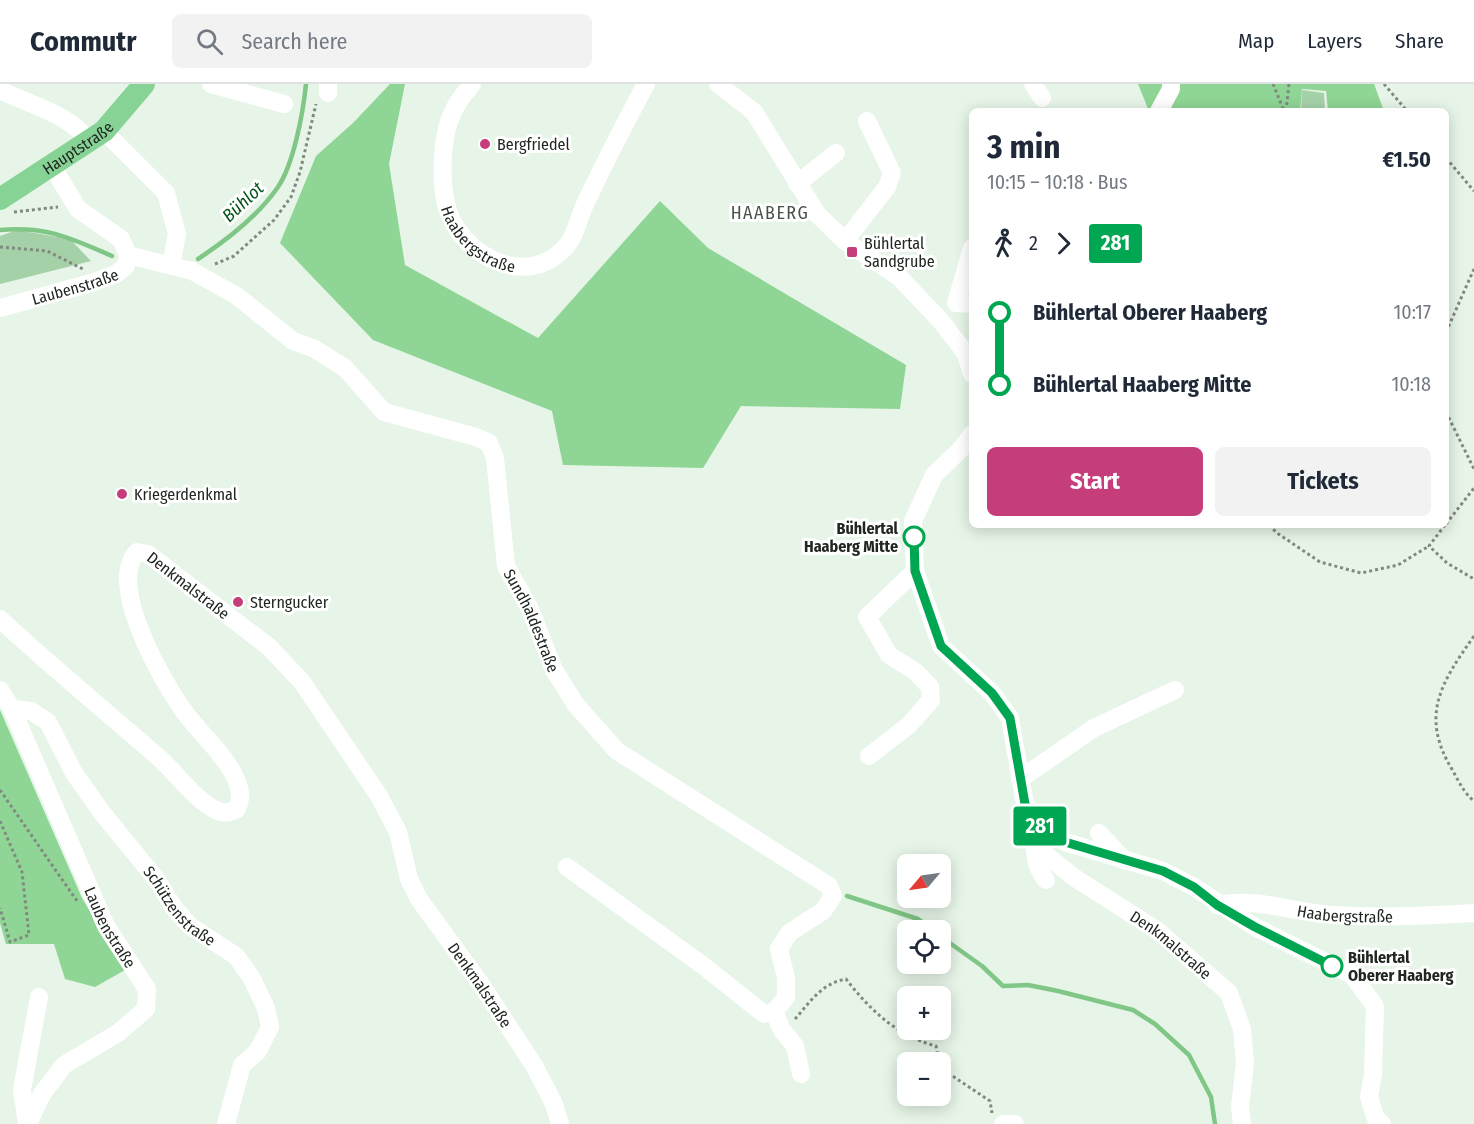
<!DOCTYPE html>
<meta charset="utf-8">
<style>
body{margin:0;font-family:"Fira Sans Condensed",sans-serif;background:#f2f2f3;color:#1f2937;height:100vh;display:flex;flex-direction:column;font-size:22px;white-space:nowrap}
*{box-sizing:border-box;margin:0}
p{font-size:20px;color:#747a83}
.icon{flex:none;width:33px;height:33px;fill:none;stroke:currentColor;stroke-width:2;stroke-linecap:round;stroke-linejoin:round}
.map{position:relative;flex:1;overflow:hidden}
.sheet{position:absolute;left:969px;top:24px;width:480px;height:420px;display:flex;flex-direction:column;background:#fff;border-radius:9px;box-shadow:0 3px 15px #0003}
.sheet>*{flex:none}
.badge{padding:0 12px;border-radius:4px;font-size:21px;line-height:39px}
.needle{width:39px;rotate:241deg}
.tools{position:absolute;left:897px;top:770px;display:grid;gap:12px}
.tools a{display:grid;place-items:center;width:54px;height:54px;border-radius:9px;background:#fff;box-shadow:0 3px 15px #0003;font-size:30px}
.map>.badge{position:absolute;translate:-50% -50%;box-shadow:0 0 0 3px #fff}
.legs{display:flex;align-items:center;gap:9px;height:66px;padding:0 18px;font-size:20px}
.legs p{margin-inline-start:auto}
.summary{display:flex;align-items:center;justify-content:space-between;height:102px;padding:0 18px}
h1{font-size:33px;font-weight:700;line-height:45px}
.button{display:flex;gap:12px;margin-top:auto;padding:12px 18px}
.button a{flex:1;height:69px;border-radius:9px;background:#c53d7b;color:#fff;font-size:24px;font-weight:700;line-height:69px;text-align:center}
.button a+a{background:#f2f2f3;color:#1f2937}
ul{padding:0 18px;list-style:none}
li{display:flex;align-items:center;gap:21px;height:72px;font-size:22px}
li i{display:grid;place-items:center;width:9px;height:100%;margin:0 8px;background:currentColor}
li i::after{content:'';width:15px;height:15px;margin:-8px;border:4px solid;border-radius:50%;background:#fff}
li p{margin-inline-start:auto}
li:first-child i{background:linear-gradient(#0000 50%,currentColor 0)}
li:last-child i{background:linear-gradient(currentColor 50%,#0000 0)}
header{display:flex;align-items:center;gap:36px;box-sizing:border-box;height:84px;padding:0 30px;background:#fff;border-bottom:2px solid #e0e1e3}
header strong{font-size:28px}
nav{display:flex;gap:33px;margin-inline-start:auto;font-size:21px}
.search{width:420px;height:54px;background:#f2f2f3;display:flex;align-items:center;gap:15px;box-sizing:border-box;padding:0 21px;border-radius:9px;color:#747a83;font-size:22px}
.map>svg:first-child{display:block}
</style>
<header>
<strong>Commutr</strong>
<div class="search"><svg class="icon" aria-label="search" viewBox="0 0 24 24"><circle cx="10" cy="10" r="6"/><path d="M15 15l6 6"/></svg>Search here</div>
<nav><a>Map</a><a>Layers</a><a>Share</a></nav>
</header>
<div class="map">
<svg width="1474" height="1040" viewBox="0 0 1474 1040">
<rect width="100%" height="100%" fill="#e6f5e7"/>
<g fill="#a5d1a8">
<polygon points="1302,6 1324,9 1325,27 1301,27"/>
<polygon points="17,146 70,155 91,177 0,200 0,152"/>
</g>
<g fill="#8fd595">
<polygon points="390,0 405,0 389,80 405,181 538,254 660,117 708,164 906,281 900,325 741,322 703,384 563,381 552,327 373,256 280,159 316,72 354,38"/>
<polygon points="1138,0 1374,0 1384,27 1328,27 1326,7 1302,5 1300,27 1149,27"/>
<polygon points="0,626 82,814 125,886 95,903 65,895 54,860 6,860 0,839"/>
</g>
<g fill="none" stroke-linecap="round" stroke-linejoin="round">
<g stroke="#80c686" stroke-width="4.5">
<path d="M 0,146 C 47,142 70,154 112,172"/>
<path d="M 198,175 C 227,156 258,132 278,103 C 294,79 303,29 306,0"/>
<polyline points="847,812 918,835 933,846"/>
<polyline points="940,852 982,882 1003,902 1028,901 1058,907 1133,926 1155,940 1189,971 1211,1013 1215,1040"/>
</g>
<g stroke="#808a80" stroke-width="3" stroke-dasharray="3 3" stroke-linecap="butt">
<polyline points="1273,0 1284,27"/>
<polyline points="1384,0 1407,27"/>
<polyline points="1286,27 1289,0"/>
<polyline points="1446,74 1474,107"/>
<polyline points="14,128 58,123"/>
<polyline points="0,163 47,167 83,185"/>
<polyline points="215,180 234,172 274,136 291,113 300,88 316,20"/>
<polyline points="1446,248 1474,185"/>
<polyline points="1446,328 1474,385"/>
<polyline points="1446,440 1474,404"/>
<polyline points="1269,441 1277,449 1320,478 1361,489 1398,481 1429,462"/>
<polyline points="1445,441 1429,462 1447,479 1474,495"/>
<path d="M 1474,552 C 1441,599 1419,632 1453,687 C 1459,698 1464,709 1474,717"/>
<polyline points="0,706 77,817"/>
<polyline points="0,737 22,788 29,851 10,858 0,824"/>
<path d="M 795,935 C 810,918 822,899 846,895 C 870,926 897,952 936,962 L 939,978"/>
<polyline points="940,980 948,989 990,1017 992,1029"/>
</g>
<g stroke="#fff" stroke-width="18">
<polyline points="211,0 284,20"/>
<polyline points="328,0 328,9"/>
<path id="s1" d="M 472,0 C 467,7 460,14 456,22 C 441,47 440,92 446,120 C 458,171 529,209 568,160 C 576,150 580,130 586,118 C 605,78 625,39 646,0"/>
<polyline points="718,0 754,28 817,130 845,157 899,193 939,235 965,268 972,290"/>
<polyline points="1033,0 1042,14"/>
<path d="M 0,6 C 30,21 71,30 89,58"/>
<polyline points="1159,27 1171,5 1171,0"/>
<polyline points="104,47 166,109 177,150 171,181"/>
<polyline points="797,100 836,69"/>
<polyline points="845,157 887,103 892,89 867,37"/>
<polyline points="972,164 956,219 972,220"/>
<path id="s2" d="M 128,171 L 192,187 L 237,212 L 293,257 L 313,264 L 345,284 L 384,328 L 476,353 L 489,359 L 495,374 L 506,482 L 530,525 L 554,586 L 576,621 L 617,667 L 829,802 L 833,812 L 823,827 L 789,849 L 779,865 L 786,894 L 786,913 L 774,928 L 764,930 L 705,883 L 567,783"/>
<path id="s3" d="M 0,224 L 91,199 L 116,190 L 126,182 L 128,171 L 121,155 L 78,125 L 52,82"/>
<polyline points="972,350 961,365 934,391 913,437 915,487 941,562 992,609 1010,634 1025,720 1040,742 1065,758 1163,787 1194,803 1255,843 1352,891 1375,922 1373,990 1369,1013 1376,1035 1382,1040"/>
<path id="s4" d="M 0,535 C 51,582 104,626 157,672 C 177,689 194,716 218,727 C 225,730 230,728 236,726 C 243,714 240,703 234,691 C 223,669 201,650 186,630 C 164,600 106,501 137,468 L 148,470 L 269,563 L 302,598 L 379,712 L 398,748 L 409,795 L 419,815 L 480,899 L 535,983 L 554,1020 L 560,1040"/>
<path id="s5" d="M 0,606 L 12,625 L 106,842 L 147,905 L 146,925 L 118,949 L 64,981 L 42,1010 L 28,1040"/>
<path id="s6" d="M 12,625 L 31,627 L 48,638 L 74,689 L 103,730 L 157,796 L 174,824 L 190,842 L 236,872 L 251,893 L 266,924 L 270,943 L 258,967 L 242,981 L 226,1040"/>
<polyline points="869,672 909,641 931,616 930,603 916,588 889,571 867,533 915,487"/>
<polyline points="1020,695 1094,644 1175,606"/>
<path id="s7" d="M 1027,730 L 1041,767 L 1075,794 L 1158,847 L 1229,909 L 1242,945 L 1245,979 L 1240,1022 L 1242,1040"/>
<polyline points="1099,749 1125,777"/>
<path d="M 1034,754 C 1035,770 1035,783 1046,796"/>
<path id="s8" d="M 1217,821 C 1254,813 1293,828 1331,831 C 1379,834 1427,832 1474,829"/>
<polyline points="774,928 782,946 795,962 801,990"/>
<polyline points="27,1040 22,1006 39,913"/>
<polyline points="1003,1040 1015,1040"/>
</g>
<path stroke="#87d295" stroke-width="22" id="s9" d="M 0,115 L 104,47 L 144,0"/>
</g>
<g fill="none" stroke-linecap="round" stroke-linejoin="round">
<g stroke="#fff" stroke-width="14">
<polyline id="line-1" points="914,453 915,487 941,562 992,609 1010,634 1025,720 1040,742 1065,758 1163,787 1194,803 1217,821 1255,843 1332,882"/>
</g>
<use href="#line-1" stroke="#00a651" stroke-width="9"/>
</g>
<g fill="#c53d7b" stroke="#fff" stroke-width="2">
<circle cx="485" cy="60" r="6"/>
<rect x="846" y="162" width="12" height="12" rx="3"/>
<circle cx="122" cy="410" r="6"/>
<circle cx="238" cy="518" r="6"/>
</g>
<g fill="#fff" stroke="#00a651" stroke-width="3">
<circle cx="914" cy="453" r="10"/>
<circle cx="1332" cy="882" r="10"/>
</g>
<g text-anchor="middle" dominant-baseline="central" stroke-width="6" stroke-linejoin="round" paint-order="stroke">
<g font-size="16" fill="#202620" stroke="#fff" text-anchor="start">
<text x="497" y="60">Bergfriedel</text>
<text x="864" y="159">Bühlertal<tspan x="864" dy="18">Sandgrube</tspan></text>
<text x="134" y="410">Kriegerdenkmal</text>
<text x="250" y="518">Sterngucker</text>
</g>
<g font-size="16" fill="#202620" stroke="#fff">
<text stroke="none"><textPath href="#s9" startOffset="93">Hauptstraße</textPath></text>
<text stroke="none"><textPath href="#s1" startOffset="178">Haabergstraße</textPath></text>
<text stroke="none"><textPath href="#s3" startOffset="78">Laubenstraße</textPath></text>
<text stroke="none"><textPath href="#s4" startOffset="664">Denkmalstraße</textPath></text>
<text stroke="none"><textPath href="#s2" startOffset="602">Sundhaldestraße</textPath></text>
<text stroke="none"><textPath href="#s6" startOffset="267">Schützenstraße</textPath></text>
<text stroke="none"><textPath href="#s8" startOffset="129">Haabergstraße</textPath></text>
<text stroke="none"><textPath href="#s5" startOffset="262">Laubenstraße</textPath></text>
<text stroke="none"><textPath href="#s7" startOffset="200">Denkmalstraße</textPath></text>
<text stroke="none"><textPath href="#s4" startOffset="1168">Denkmalstraße</textPath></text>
</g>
<g font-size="16" font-weight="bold" fill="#202620" stroke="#fff" text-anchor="end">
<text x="898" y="444">Bühlertal<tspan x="898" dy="18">Haaberg Mitte</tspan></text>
<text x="1348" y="873" text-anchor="start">Bühlertal<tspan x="1348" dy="18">Oberer Haaberg</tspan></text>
</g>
<g font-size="18" font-style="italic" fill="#05551a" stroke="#fff">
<text transform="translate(243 118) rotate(-43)">Bühlot</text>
</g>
<g font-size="18" letter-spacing="1.5" fill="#475348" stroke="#fff">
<text x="770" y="129">HAABERG</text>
</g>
</g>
</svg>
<div class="tools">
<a><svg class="needle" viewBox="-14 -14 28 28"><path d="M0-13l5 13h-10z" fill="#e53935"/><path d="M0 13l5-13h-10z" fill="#747a83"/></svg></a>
<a><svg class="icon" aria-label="locate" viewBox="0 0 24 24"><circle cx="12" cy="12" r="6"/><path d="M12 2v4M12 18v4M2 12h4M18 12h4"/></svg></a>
<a>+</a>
<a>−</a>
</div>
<b class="badge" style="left:1040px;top:742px;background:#00a651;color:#fff">281</b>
<section class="sheet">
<div class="summary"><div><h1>3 min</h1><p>10:15 – 10:18 · Bus</p></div><b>€1.50</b></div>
<div class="legs"><svg class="icon" aria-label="walk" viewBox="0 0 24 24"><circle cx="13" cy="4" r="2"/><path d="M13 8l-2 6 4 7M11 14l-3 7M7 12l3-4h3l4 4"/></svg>2<svg class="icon" aria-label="forward" viewBox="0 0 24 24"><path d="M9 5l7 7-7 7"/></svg><b class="badge" style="background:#00a651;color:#fff">281</b></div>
<ul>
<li><i style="color:#00a651"></i><b>Bühlertal Oberer Haaberg</b><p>10:17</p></li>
<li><i style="color:#00a651"></i><b>Bühlertal Haaberg Mitte</b><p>10:18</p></li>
</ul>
<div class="button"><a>Start</a><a>Tickets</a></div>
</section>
</div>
